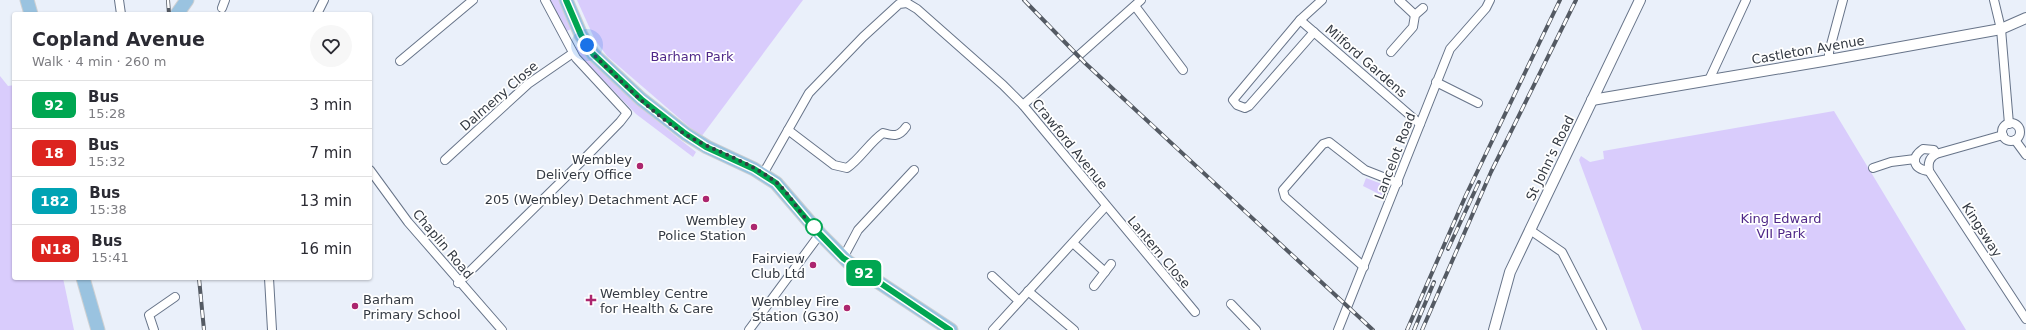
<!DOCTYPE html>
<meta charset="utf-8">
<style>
body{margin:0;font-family:"DejaVu Sans",sans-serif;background:#f7f7f7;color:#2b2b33;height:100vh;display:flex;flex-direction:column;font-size:15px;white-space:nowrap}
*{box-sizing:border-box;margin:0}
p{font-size:13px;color:#7c7c81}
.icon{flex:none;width:22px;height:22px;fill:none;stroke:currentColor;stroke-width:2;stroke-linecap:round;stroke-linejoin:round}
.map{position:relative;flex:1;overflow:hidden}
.panel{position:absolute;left:12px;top:12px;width:360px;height:268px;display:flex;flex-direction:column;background:#fff;border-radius:4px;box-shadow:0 1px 3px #0004}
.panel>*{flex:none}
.badge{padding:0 8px;border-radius:6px;font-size:14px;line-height:26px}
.you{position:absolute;width:20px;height:20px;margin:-10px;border:3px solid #fff;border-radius:50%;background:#1a73e8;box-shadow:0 0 0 6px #1a73e833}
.map>.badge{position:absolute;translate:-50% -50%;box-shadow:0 0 0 2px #fff}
.round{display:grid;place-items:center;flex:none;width:42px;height:42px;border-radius:21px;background:#f7f7f7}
.summary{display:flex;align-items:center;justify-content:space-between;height:68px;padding:0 20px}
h1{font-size:19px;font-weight:600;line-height:30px}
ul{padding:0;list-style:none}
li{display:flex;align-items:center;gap:12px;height:48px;padding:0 20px;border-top:1px solid #e1e1e2}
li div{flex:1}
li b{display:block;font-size:15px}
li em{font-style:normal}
li .badge{min-width:44px;font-weight:700;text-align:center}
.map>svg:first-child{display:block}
</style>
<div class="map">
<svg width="2026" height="330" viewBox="0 0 2026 330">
<rect width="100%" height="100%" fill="#eaf0fa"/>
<g fill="#d9ccfc">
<polygon points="550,0 559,0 571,29 567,31"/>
<polygon points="577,0 803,0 701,137 607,56 595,40"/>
<path d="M 579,46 C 613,87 654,119 696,152 L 693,157 L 636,114 L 582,58 L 575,48 Z"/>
<polygon points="0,76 8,86 14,85 14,278 63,278 74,330 0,330"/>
<polygon points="1834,111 1966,330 1642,330 1579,160 1581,156 1590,162 1604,159 1603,151"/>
<polygon points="1366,178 1387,186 1383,196 1363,186"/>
</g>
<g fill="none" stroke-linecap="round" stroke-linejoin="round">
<g stroke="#677489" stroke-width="10">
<g id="minor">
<polyline points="119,0 121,14"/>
<polyline points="1399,0 1415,15"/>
<polyline points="1994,0 2001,29 2009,124"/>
<polyline points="907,3 917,9 1003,85 1023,105 1195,312"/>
<polyline points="1135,6 1183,70"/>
<polyline points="222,8 225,0"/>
<polyline points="317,14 324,0"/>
<polyline points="1300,20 1420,124"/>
<polyline points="1314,32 1249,106 1245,108 1237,105 1233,100 1300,20 1322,0"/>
<polyline points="1391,52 1413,27 1415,15 1423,8"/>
<polyline points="1829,60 1829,52 1843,0"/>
<polyline points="400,61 473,0"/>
<polyline points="1709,80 1746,0"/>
<polyline points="1436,82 1478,103"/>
<polyline points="1023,105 1141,0"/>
<circle cx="2011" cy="132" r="9"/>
<path d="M 788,130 L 834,165 L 847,168 C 861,158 869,143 883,133 C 894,136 899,137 906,127"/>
<path d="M 2003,135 L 1936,154 C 1929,158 1928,163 1929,171 L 2026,319"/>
<polyline points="2015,140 2026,155"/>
<polyline points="445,160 528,84 573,53"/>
<polyline points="1873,168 1891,162 1915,159"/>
<polyline points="370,170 408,222 502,330"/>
<path d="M 1929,171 C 1913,169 1910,158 1923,149 L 1934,150 L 1936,154"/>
<polyline points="763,174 809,93 863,37 899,4 907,3"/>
<polyline points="1530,230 1562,252 1602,330"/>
<polyline points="1073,243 1105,272"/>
<polyline points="843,258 858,230 914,170"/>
<polyline points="1364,267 1285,197 1283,190 1323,144 1329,142 1365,170 1398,183"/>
<polyline points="992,276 1019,301"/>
<polyline points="269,278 272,330"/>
<polyline points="458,283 582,161 620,122 627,113 576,58 545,0"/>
<polyline points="1094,286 1111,264"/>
<polyline points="1028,291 1074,330"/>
<polyline points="1231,304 1256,330"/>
<polyline points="154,330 149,315 175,297"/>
<polyline points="749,330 820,234"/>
<polyline points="993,330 1106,206"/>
<polyline points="1338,330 1450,49 1486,8 1490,0"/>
</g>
</g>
<g stroke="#677489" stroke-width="12">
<g id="tertiary">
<polyline points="1592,100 1829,60 2001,29 2026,18"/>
<polyline points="1494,330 1510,272 1640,0"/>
</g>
</g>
<g stroke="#ced0d2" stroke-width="15">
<g id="primary">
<polyline points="27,0 31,14"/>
<polyline points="566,0 581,35 593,54 641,99 686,134 707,147 754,169 776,183 820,234 848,262 951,330"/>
<polyline points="177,14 187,0"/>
<polyline points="83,278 98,330"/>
</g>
</g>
<use href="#minor" stroke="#fff" stroke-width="8"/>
<use href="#tertiary" stroke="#fff" stroke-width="10"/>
<use href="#primary" stroke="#9ac3e0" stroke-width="13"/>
<g stroke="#545a63" stroke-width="4">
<g id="rail">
<polyline points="168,0 169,14"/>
<polyline points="1024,0 1085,63 1373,330"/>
<polyline points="1448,249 1479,182"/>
<polyline points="199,278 204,330"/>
<polyline points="1407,330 1466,195 1560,0"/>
<polyline points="1414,330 1434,282"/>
<polyline points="1422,330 1491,172 1576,0"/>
</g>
</g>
<use href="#rail" stroke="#fff" stroke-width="2.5" stroke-dasharray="8" stroke-linecap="butt"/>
</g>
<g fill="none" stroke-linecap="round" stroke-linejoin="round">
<g stroke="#fff" stroke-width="9">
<polyline id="line" points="566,0 581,35 593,54 641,99 686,134 706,147 754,169 776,183 813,227 843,258 950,330"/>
</g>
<use href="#line" stroke="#00a651" stroke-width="6"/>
<path stroke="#343a43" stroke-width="4" stroke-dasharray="0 7.2" d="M 587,45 L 593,54 C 622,82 652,114 688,136 C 716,152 751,162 777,183 C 791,195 800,215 814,227"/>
</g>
<g fill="#ac266e" stroke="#fff" stroke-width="1.5">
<circle cx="640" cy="166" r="4"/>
<circle cx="706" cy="199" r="4"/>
<circle cx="754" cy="227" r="4"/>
<circle cx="813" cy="265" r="4"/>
<path d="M589 294h4v4h4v4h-4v4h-4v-4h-4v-4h4z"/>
<circle cx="355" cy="306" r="4"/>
<circle cx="847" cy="308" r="4"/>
</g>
<circle fill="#fff" stroke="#00a651" stroke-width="2" cx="814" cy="227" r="8"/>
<g text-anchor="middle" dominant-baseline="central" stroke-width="3.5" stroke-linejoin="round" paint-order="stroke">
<g font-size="13" fill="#343a43" stroke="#fff">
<text transform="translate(1808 50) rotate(-10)">Castleton Avenue</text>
<text transform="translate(1366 61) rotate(41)">Milford Gardens</text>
<text transform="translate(499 96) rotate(-41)">Dalmeny Close</text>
<text transform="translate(1070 144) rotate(51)">Crawford Avenue</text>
<text transform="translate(1395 156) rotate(-69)">Lancelot Road</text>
<text transform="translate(1550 158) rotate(-64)">St John's Road</text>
<text transform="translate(1982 230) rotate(57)">Kingsway</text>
<text transform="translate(443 244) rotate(50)">Chaplin Road</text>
<text transform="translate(1159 252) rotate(50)">Lantern Close</text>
</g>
<g font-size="13" fill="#4f2888" stroke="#fff">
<text x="692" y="56">Barham Park</text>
<text x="1781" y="218">King Edward<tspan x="1781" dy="15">VII Park</tspan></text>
</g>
<g font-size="13" fill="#343a43" stroke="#fff" text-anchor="end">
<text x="632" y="159">Wembley<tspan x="632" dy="15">Delivery Office</tspan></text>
<text x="698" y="199">205 (Wembley) Detachment ACF</text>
<text x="746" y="220">Wembley<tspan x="746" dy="15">Police Station</tspan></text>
<text x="805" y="258">Fairview<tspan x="805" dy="15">Club Ltd</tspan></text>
<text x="600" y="293" text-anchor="start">Wembley Centre<tspan x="600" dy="15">for Health &amp; Care</tspan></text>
<text x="363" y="299" text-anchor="start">Barham<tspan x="363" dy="15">Primary School</tspan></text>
<text x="839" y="301">Wembley Fire<tspan x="839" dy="15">Station (G30)</tspan></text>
</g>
</g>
</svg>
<div class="you" style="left:587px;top:45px"></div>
<b class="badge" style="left:864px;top:273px;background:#00a651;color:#fff">92</b>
<section class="panel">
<div class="summary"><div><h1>Copland Avenue</h1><p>Walk · 4 min · 260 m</p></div><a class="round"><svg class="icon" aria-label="heart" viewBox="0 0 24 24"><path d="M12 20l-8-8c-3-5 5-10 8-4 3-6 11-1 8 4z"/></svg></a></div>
<ul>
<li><span class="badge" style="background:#00a651;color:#fff">92</span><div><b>Bus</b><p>15:28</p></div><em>3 min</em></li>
<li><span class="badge" style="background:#dc241f;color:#fff">18</span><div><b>Bus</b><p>15:32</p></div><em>7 min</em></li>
<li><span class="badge" style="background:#00a3b4;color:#fff">182</span><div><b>Bus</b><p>15:38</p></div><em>13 min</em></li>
<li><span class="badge" style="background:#dc241f;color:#fff">N18</span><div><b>Bus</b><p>15:41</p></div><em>16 min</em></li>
</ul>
</section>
</div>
